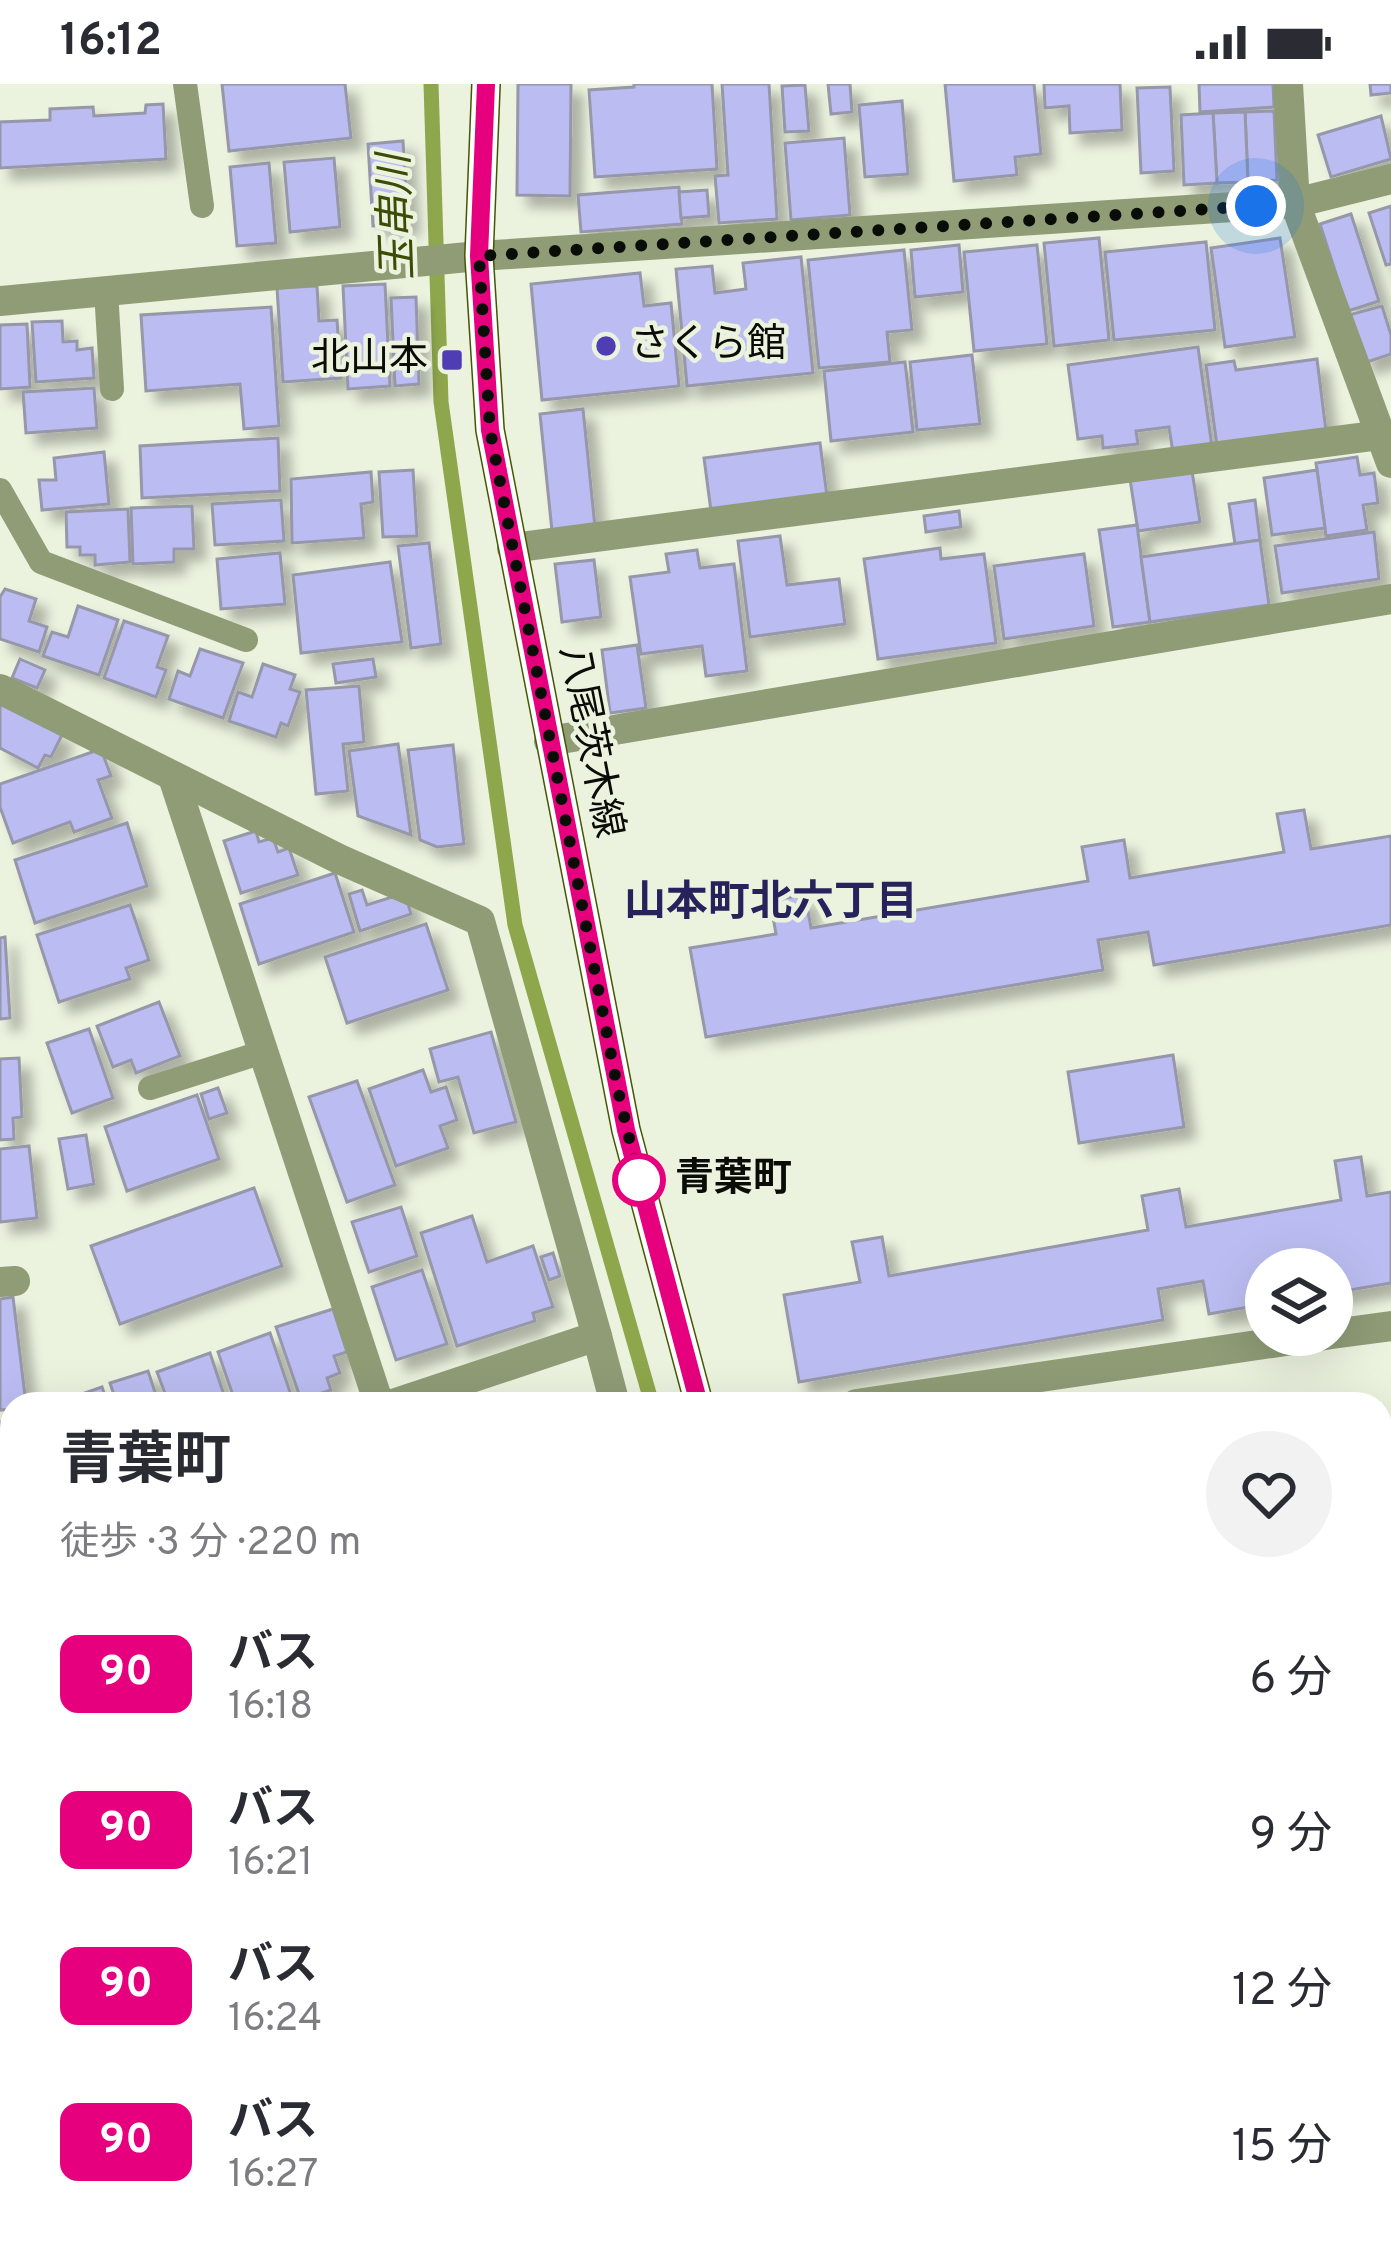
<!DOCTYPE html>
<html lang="ja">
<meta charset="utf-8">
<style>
body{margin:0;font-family:Overpass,"Noto Sans JP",sans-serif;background:#f2f2f3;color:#2b2b33;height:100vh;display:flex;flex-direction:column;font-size:45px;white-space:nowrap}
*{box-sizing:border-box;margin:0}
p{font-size:39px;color:#7c7c81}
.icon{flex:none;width:66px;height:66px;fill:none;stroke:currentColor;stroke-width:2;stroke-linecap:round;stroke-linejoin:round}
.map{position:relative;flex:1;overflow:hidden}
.sheet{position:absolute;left:0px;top:1308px;width:1392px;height:852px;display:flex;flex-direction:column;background:#fff;border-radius:36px 36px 0 0;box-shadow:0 12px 48px #0002}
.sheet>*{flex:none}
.badge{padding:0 24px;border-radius:18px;font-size:42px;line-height:78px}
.tools{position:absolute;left:1245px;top:1164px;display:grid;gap:24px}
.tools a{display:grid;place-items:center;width:108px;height:108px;border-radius:50%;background:#fff;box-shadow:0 12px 48px #0002;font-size:60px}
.you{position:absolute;width:60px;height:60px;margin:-30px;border:9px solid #fff;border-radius:50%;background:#1a73e8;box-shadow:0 0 0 18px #1a73e833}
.map>.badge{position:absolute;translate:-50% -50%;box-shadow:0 0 0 6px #fff}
.round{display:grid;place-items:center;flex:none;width:126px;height:126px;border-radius:63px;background:#f2f2f3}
.summary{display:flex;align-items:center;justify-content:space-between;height:204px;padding:0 60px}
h1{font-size:57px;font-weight:700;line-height:90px}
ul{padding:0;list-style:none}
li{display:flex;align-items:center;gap:36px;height:156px;padding:0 60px}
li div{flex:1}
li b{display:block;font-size:45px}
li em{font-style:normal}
li .badge{min-width:132px;font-weight:700;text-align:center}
.status{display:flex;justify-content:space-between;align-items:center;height:84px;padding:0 60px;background:#fff;direction:ltr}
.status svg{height:33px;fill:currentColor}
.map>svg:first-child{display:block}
</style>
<div class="status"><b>16:12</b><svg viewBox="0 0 49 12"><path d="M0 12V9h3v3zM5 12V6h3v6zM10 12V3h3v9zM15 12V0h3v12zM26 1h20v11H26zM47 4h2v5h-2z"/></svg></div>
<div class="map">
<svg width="1391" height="2160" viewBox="0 0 1391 2160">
<defs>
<filter id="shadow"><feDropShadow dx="11" dy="11" stdDeviation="6" flood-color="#0004"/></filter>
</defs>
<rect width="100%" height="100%" fill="#ebf2de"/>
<polygon fill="#adc86e" points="1391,1448 1391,1711 1380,1714 1380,1450"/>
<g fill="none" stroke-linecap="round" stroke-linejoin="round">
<g stroke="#8ea74c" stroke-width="15">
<polyline points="431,0 441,318 515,841 652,1320"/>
<polyline points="924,2148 928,2160"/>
</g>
</g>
<g fill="#bbbcf1" stroke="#9697a9" stroke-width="3" filter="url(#shadow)">
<polygon points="222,0 345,0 351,54 229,67"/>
<polygon points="518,0 571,0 570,112 517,111"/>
<polygon points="634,0 712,0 717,85 595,93 589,6 634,3"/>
<polygon points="722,0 769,0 777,135 719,139 715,92 728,91"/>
<polygon points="828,0 850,0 852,28 831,30"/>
<polygon points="945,0 1034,0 1041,70 1015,73 1017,91 954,97"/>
<polygon points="1044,0 1120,0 1122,46 1070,49 1069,22 1045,24"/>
<polygon points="1199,0 1273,0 1274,23 1200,28"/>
<polygon points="1370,0 1391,0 1391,9 1371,11"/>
<polygon points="805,1 809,47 785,48 782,2"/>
<polygon points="1170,3 1174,87 1141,89 1137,4"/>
<polygon points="902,17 908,90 865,93 859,21"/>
<polygon points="163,20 166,75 0,84 0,38 50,36 50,25 93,23 94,32 145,29 146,21"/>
<polygon points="1274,27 1277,96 1248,98 1245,28"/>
<polygon points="1245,28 1248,98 1217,99 1213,29"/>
<polygon points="1213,29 1217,99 1184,101 1181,31"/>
<polygon points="1381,32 1391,75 1331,93 1318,51"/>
<polygon points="844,54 850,131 791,136 785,59"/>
<polygon points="403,57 408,140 373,142 368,60"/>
<polygon points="334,74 340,143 290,148 284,78"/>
<polygon points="269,79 276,159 237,162 230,83"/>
<polygon points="679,103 682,140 581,148 578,111"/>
<polygon points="707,106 709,132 681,134 679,108"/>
<polygon points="1391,122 1391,180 1386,181 1369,129"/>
<polygon points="1351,130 1379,217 1348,227 1320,140"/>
<polygon points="1099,154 1109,256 1054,262 1044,159"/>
<polygon points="1280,154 1295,253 1225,263 1211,164"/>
<polygon points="1206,158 1215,246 1114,256 1105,168"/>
<polygon points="959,161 963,208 915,213 911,166"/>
<polygon points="1037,161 1047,260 974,267 964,168"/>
<polygon points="904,166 912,246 887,248 890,278 819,284 808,176"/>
<polygon points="801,173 813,289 687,302 676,185 712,182 715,209 746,205 743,179"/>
<polygon points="640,189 644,222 671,219 679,302 542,316 531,200"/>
<polygon points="385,200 390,302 348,305 343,202"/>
<polygon points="317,202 319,237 337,236 341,294 283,298 277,204"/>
<polygon points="416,213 419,300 395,302 391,214"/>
<polygon points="1382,222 1391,251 1391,270 1364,279 1349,231"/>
<polygon points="271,223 279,342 244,345 240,300 146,307 141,231"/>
<polygon points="62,237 63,258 77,257 77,266 92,264 94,294 36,298 32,238"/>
<polygon points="27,240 30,303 0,305 0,241"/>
<polygon points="1198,263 1212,363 1173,369 1169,343 1136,347 1138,360 1103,364 1102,352 1078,355 1068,281"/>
<polygon points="972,271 980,340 917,346 910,278"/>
<polygon points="1317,275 1326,347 1217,362 1206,281 1234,277 1236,286"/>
<polygon points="905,278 913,348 831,357 824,287"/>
<polygon points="94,304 97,344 26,349 23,308"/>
<polygon points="583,325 595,443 552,447 540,330"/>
<polygon points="278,354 280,407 142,414 140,362"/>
<polygon points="820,359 827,412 711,427 704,374"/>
<polygon points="104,368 109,420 42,426 39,396 56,396 54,374"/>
<polygon points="1357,373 1360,391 1374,389 1378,419 1363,421 1367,446 1326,452 1316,379"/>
<polygon points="413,386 417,452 383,453 379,388"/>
<polygon points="1317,386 1325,444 1272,451 1264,394"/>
<polygon points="1192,387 1200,438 1138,447 1130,395"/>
<polygon points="371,388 373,418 361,420 364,454 292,459 291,395"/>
<polygon points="281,416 284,457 215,461 212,420"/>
<polygon points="1255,416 1260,456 1235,460 1229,420"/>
<polygon points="192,422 194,465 174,465 174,478 133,480 131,424"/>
<polygon points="128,425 130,478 95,481 95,471 80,471 80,463 67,463 66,428"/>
<polygon points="959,427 961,443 926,448 924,432"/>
<polygon points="1137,441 1150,538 1113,543 1099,446"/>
<polygon points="1374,448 1379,495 1282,509 1275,462"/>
<polygon points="780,452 787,501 839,495 845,540 750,553 738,457"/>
<polygon points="1260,456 1269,521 1150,538 1141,473"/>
<polygon points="429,459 441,560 411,564 398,462"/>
<polygon points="940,464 941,475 984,470 996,559 878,575 864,475"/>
<polygon points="697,466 700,484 734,480 747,587 706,592 702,562 641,570 630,493 669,488 666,470"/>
<polygon points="280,469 285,520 221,525 217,475"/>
<polygon points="1084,470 1094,542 1004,555 994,482"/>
<polygon points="594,476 601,533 562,538 555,480"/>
<polygon points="390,478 402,558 301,569 293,491"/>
<polygon points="5,505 36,515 29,537 47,543 39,568 0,555 0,513"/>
<polygon points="78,522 118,536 99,591 43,572 52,548 68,553"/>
<polygon points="124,537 168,552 157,583 166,586 156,613 104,594"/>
<polygon points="637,561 646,624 610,629 602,566"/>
<polygon points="200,565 243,579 223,634 169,615 178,587 190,592"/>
<polygon points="20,575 45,586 37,604 12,594"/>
<polygon points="373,575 376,593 336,599 333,580"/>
<polygon points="263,580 295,591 290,605 300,608 288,642 281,639 276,653 229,637 238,608 252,613"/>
<polygon points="359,602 364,658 343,660 348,707 316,710 306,606"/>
<polygon points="0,620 62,651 51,673 45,671 38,684 0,664"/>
<polygon points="398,660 411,751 358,732 349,667"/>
<polygon points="453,661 464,760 437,763 420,756 408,666"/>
<polygon points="101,665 111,692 98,696 112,734 74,748 70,738 13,759 0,723 0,700"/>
<polygon points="1304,726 1311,765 1391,752 1391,841 1154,881 1148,848 1098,856 1103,886 706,953 690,864 776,850 770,816 805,811 811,844 1088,797 1082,763 1124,756 1130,794 1284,768 1277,730"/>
<polygon points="127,739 147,802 35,839 15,776"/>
<polygon points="256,747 259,758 273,754 278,768 289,764 298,791 241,809 224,757"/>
<polygon points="335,789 354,848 259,880 240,820"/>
<polygon points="362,806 367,821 405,809 411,830 360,847 349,810"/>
<polygon points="130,821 149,876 126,884 130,895 59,918 37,851"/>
<polygon points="426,840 448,906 347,939 325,873"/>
<polygon points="5,853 10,934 0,935 0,854"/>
<polygon points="159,918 180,972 136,989 131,976 113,983 97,942"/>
<polygon points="89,945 113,1014 72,1029 47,959"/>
<polygon points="491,948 516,1038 474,1049 458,993 439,998 430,965"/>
<polygon points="1173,971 1184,1043 1079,1059 1068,988"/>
<polygon points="19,974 22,1033 13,1034 14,1055 0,1056 0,975"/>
<polygon points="423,986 431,1008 446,1003 457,1036 440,1042 448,1064 396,1082 369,1005"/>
<polygon points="357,997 395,1101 347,1118 309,1013"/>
<polygon points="218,1004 227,1029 209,1035 201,1010"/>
<polygon points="197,1011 219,1075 127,1107 105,1043"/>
<polygon points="86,1051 94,1100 68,1105 59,1055"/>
<polygon points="29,1062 37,1134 0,1138 0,1065"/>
<polygon points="1361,1073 1367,1112 1391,1108 1391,1199 1332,1209 1332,1185 1266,1185 1266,1220 1209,1230 1203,1197 1158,1205 1163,1236 799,1298 784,1211 860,1198 852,1158 882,1153 889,1192 1148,1146 1142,1112 1179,1105 1186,1143 1341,1116 1335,1077"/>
<polygon points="254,1104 282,1182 120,1240 91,1162"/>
<polygon points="401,1123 417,1172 369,1188 352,1138"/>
<polygon points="472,1132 487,1178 533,1162 553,1223 533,1229 535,1237 457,1262 421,1149"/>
<polygon points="553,1169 560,1192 549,1196 541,1173"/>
<polygon points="422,1186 447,1260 396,1276 372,1203"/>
<polygon points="13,1213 26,1320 12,1320 12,1325 0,1326 0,1215"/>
<polygon points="333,1225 347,1268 334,1272 340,1289 327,1294 331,1306 301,1316 276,1243"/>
<polygon points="270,1249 291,1311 264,1320 236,1320 218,1268"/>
<polygon points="210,1269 227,1320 169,1320 157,1288"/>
<polygon points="148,1287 159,1320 117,1320 110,1299"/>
<polygon points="102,1303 108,1320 59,1320 59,1318"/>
<polygon points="12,1336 12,1379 0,1380 0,1338"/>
<polygon points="12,1387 12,1442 0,1445 0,1390"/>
<polygon points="1391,1387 1391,1426 1380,1427 1380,1389"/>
<polygon points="12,1553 12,1596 2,1555"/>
<polygon points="0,1589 7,1628 0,1630"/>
<polygon points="12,1645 12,1721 0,1724 0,1648"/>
<polygon points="12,1786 12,1849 0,1852 0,1789"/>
<polygon points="12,1871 12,1953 0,1956 0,1873"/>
<polygon points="1389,1888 1391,1988 1380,1990 1380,1890"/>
<polygon points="1391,2041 1391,2132 1380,2108 1380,2046"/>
<polygon points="4,2048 12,2085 0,2088 0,2049"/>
<polygon points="12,2094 12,2148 27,2148 28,2154 0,2160 0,2096"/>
<polygon points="89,2148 119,2148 123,2160 93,2160"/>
<polygon points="124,2148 157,2148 157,2149 128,2158"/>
<polygon points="805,2148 850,2148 855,2160 770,2160"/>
<polygon points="1052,2148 1095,2148 1064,2160 1057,2160"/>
<polygon points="1104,2148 1129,2148 1134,2160 1075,2160"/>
<polygon points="1167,2148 1245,2148 1247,2153 1231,2160 1142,2160"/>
<polygon points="1300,2148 1328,2148 1305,2159"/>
</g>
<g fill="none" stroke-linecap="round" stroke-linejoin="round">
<g stroke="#8f9c76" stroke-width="24">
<polyline points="185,0 202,122"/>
<polyline points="106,207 112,305"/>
<polyline points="0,406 41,478 246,556"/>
<polyline points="150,1004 263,968"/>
</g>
<g stroke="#8f9c76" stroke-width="30">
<polyline points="1288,0 1295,119 1391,379"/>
<polyline points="0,217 479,172 1295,119 1391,95"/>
<polyline points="512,464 1381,351"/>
<polyline points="0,605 339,775 480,837 597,1252 393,1320"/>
<polyline points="549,657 1391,515"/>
<polyline points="173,693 379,1320"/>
<polyline points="0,1198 15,1197"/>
<polyline points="1332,1250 1391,1242"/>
<polyline points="597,1252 615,1320"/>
<polyline points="856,1320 1326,1251"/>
<polyline points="0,1495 12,1492"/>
<polyline points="0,1756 12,1753"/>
<polyline points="0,1990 12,1987"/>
<polyline points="1380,2015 1391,2013"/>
<polyline points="51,2148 53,2160"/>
<polyline points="331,2148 335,2160"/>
<polyline points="881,2148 885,2160"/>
<polyline points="1273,2148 1279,2160"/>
<polyline points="734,2160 772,2148"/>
</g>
<g stroke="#63743b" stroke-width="30">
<polyline points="1380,1811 1391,1807"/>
<polyline points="370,2160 405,2148"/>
</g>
<g stroke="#445700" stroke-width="30">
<polyline points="486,0 479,172 490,346 626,1046 699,1320"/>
<polyline points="990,2148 995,2160"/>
</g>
</g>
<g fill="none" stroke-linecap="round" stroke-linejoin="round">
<g stroke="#fff" stroke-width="27">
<polyline id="line" points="486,0 479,172 490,346 626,1046 699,1320"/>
</g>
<use href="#line" stroke="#e6007e" stroke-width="18"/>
<polyline stroke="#0a0c07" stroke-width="12" stroke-dasharray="0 21.6" points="639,1096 617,1002 490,346 479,172 1256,122"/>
</g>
<g fill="#4f3db4" stroke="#ebf2de" stroke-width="4.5">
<circle cx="606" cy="262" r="12"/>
<rect x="440" y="264" width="24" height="24" rx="6"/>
</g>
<circle fill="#fff" stroke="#e6007e" stroke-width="6" cx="639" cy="1096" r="24"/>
<g text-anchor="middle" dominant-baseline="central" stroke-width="9" stroke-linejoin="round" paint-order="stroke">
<g font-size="39" fill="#0a0c07" stroke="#ebf2de" text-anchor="start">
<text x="630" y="262">さくら館</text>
<text x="428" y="276" text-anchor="end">北山本</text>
</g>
<g font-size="39" fill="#0a0c07" stroke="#ebf2de">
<text transform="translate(589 658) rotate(79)">八尾茨木線</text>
</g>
<g font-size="39" font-weight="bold" fill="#0a0c07" stroke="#ebf2de" text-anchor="start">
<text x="675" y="1096">青葉町</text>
</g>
<g font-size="42" font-style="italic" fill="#3c4c06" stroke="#ebf2de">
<text transform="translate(399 133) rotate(-92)">玉串川</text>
</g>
<g font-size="42" font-weight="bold" fill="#28225c" stroke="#ebf2de">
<text x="771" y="820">山本町北六丁目</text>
</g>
</g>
</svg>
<div class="tools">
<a><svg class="icon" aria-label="layers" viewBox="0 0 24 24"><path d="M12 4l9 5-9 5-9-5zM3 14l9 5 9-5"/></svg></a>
</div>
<div class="you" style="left:1256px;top:122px"></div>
<section class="sheet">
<div class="summary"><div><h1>青葉町</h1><p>徒歩 · 3 分 · 220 m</p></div><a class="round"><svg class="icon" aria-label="heart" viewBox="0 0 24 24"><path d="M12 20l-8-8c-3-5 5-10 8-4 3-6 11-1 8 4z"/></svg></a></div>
<ul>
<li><span class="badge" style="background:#e6007e;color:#fff">90</span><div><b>バス</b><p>16:18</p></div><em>6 分</em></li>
<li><span class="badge" style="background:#e6007e;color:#fff">90</span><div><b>バス</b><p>16:21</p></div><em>9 分</em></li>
<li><span class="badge" style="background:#e6007e;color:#fff">90</span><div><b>バス</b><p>16:24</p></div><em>12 分</em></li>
<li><span class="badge" style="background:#e6007e;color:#fff">90</span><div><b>バス</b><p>16:27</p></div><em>15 分</em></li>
</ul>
</section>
</div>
